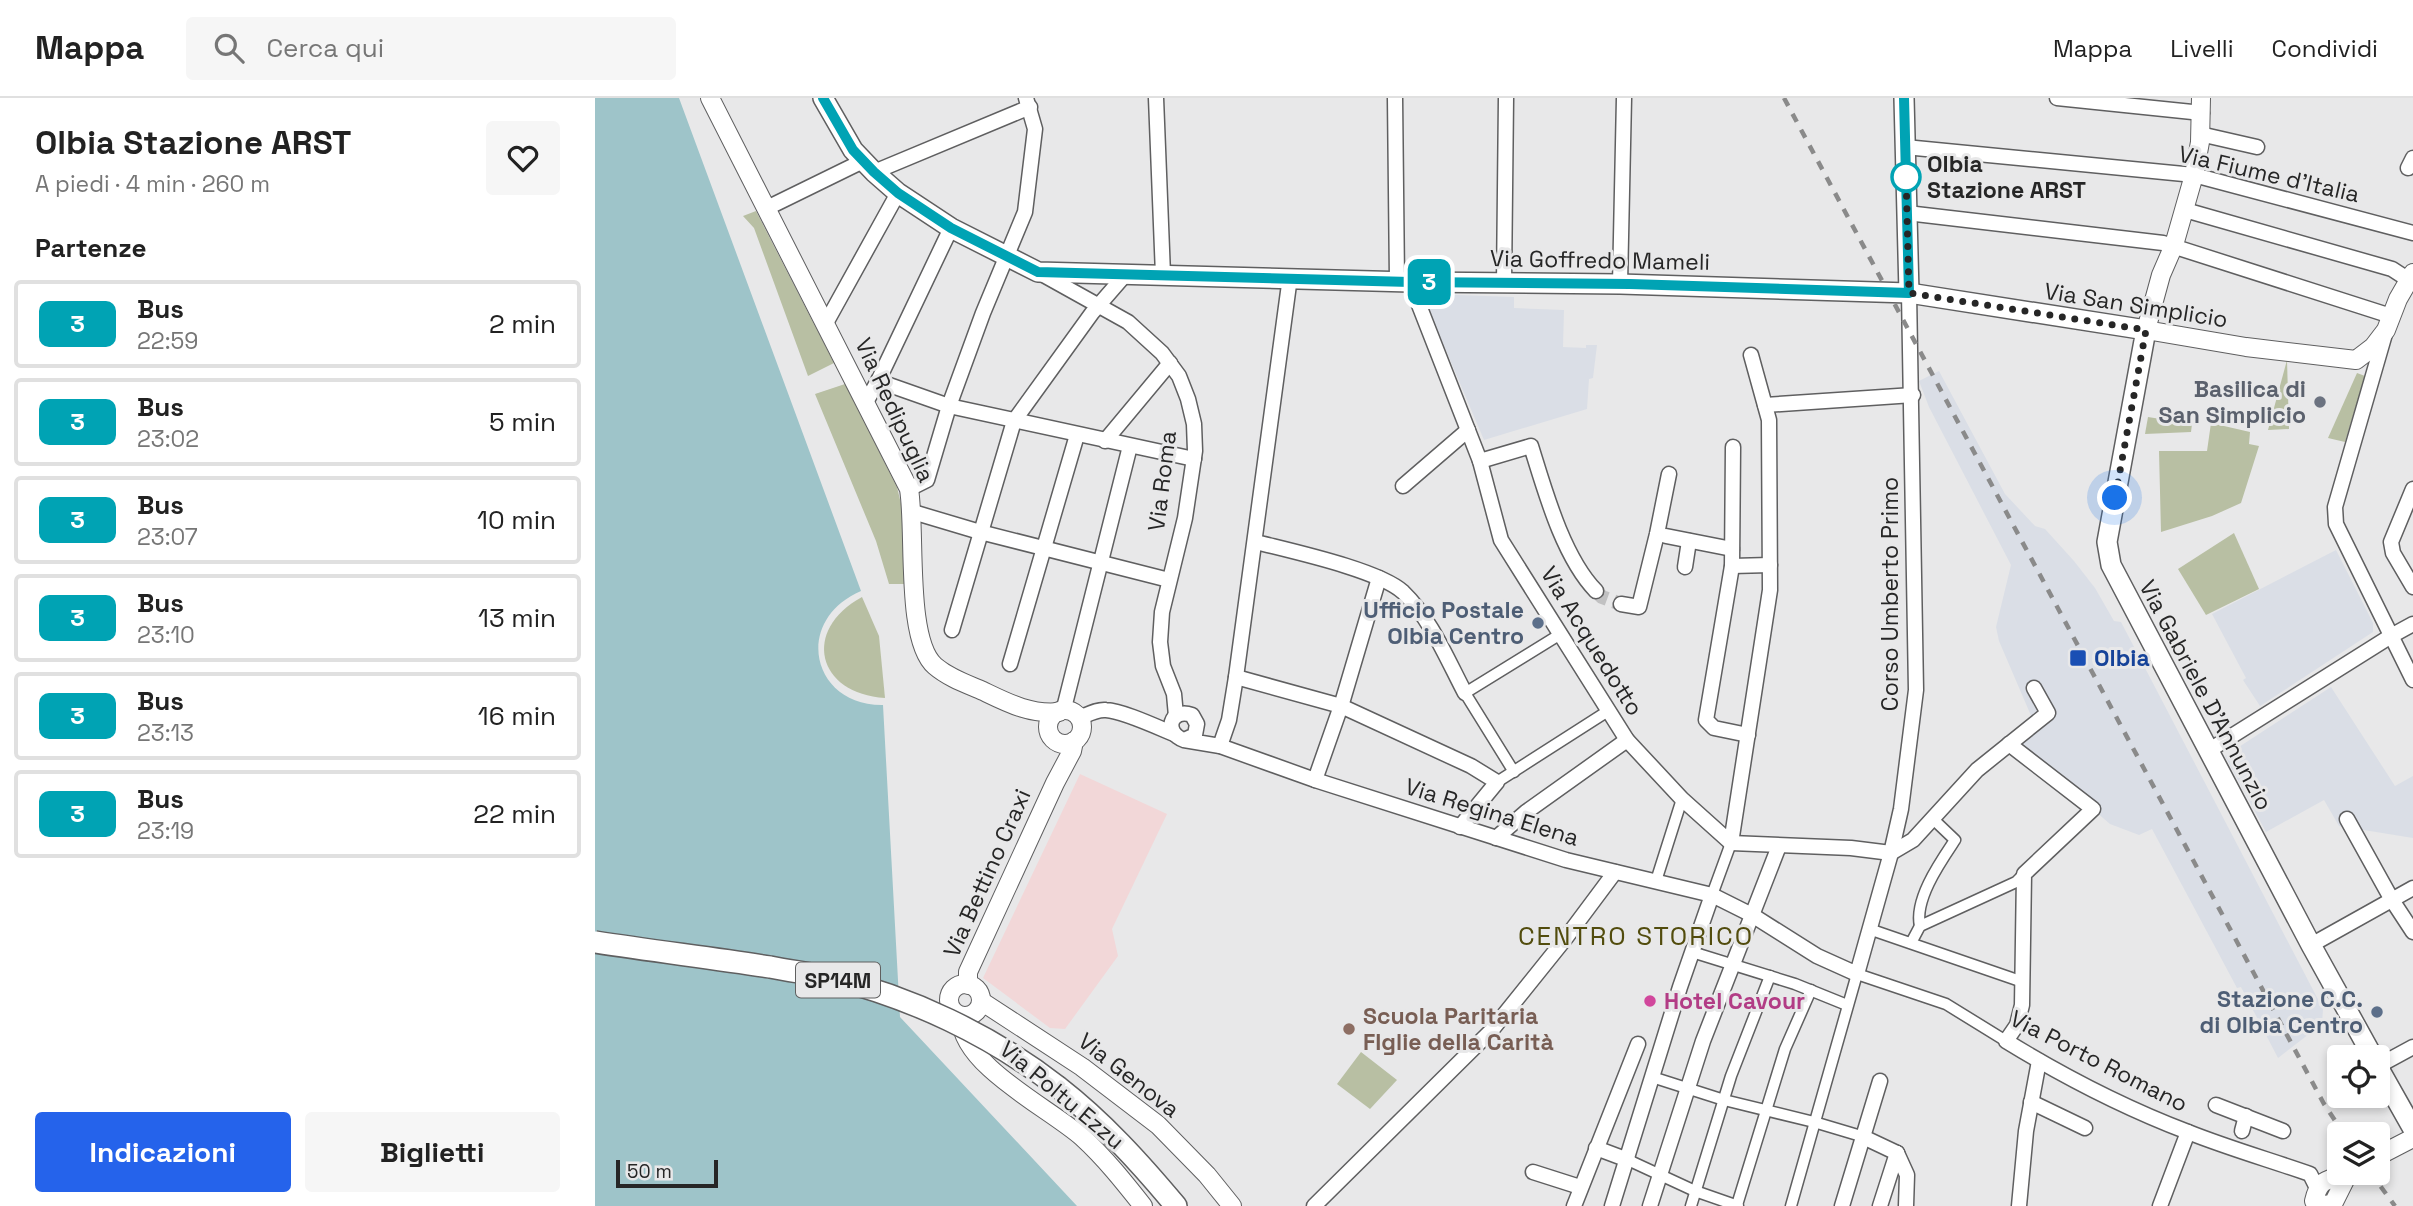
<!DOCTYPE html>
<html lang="it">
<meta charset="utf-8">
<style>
body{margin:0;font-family:"Space Grotesk",sans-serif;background:#f6f6f6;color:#222;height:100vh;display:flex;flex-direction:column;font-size:26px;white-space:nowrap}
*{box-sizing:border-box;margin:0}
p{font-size:23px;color:#767676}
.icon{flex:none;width:38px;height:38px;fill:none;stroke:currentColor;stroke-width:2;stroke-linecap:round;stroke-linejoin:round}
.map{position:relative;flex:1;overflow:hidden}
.drawer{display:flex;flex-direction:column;background:#fff;width:595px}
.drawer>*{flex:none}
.badge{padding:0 14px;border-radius:10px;font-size:24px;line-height:46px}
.controls{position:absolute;left:1732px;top:947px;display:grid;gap:14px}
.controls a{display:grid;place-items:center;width:63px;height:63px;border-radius:7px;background:#fff;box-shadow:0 4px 10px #0003;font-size:35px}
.scale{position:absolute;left:21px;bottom:18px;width:102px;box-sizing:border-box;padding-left:7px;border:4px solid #262626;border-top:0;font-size:19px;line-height:24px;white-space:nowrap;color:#262626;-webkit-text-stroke:5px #e8e8e9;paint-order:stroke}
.you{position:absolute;width:35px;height:35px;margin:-18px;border:5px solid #fff;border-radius:50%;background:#1a73e8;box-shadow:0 0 0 10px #1a73e833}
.map>.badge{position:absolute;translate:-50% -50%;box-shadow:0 0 0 4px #fff}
h2{padding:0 35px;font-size:26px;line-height:63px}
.round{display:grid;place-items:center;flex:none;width:74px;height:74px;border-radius:7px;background:#f6f6f6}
.head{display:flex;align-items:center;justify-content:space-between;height:119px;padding:0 35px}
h1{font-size:33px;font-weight:700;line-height:52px}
.action{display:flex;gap:14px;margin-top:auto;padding:14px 35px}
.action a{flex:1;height:80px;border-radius:7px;background:#2563eb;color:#fff;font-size:28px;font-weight:700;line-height:80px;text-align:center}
.action a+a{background:#f6f6f6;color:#222}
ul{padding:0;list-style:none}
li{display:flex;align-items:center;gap:21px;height:88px;margin:0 14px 10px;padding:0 21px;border:4px solid #e0e0e0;border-radius:7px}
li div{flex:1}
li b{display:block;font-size:26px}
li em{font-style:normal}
li .badge{min-width:77px;font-weight:700;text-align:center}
header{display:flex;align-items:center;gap:42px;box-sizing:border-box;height:98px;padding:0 35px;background:#fff;border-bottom:2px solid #e0e0e0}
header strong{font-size:33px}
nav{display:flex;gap:38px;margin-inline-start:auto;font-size:24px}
.search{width:490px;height:63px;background:#f6f6f6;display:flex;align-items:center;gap:18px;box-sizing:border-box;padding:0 24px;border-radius:7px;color:#767676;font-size:26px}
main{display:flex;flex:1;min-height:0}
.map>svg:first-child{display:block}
</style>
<header>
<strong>Mappa</strong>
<div class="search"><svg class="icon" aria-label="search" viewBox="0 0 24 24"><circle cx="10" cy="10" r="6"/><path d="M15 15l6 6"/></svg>Cerca qui</div>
<nav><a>Mappa</a><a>Livelli</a><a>Condividi</a></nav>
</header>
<main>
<section class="drawer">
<div class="head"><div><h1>Olbia Stazione ARST</h1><p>A piedi · 4 min · 260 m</p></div><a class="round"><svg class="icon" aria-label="heart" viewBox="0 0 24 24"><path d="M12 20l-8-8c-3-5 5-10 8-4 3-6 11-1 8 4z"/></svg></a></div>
<h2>Partenze</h2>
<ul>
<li><span class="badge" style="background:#00a3b4;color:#fff">3</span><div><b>Bus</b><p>22:59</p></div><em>2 min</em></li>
<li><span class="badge" style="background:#00a3b4;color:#fff">3</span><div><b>Bus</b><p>23:02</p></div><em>5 min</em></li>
<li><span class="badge" style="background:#00a3b4;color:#fff">3</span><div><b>Bus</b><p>23:07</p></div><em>10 min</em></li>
<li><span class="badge" style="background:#00a3b4;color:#fff">3</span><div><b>Bus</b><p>23:10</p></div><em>13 min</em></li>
<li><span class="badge" style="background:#00a3b4;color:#fff">3</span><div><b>Bus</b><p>23:13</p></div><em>16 min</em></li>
<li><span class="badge" style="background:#00a3b4;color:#fff">3</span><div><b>Bus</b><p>23:19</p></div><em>22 min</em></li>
</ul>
<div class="action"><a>Indicazioni</a><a>Biglietti</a></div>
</section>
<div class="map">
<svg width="1818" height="1108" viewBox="0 0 1818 1108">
<rect width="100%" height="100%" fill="#e8e8e9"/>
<polygon fill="#f2d7d8" points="485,676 572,716 517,831 523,858 470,931 455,930 388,880"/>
<g fill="#dadee6">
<polygon points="834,196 919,199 919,210 969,212 968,249 991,250 991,247 1002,247 998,280 994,281 992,311 889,342 833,210"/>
<polygon points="1344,273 1410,396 1440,428 1450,431 1479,463 1500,490 1519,523 1526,524 1728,911 1727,926 1683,960 1646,889 1642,890 1557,731 1544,737 1515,726 1423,647 1437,620 1404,543 1401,529 1416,467 1334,309 1324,283"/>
<polygon points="1741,452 1778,525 1778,534 1665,608 1648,582 1651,580 1617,516"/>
<polygon points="1736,589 1800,688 1818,678 1818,740 1744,728 1729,702 1671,734 1630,658"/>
</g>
<g fill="#b8bfa3">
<polygon points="161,113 239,265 213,278 159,130 148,118"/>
<polygon points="1692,262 1694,331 1673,332"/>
<polygon points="1762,275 1770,278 1750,344 1733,340"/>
<polygon points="250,286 302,389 307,410 309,486 294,486 281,443 220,296"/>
<polygon points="1553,319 1597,326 1596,334 1550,336"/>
<polygon points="1616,325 1655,334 1654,346 1664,348 1646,405 1617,418 1566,434 1564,353 1612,353"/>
<polygon points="1639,435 1664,491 1611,517 1583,471"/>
<path d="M 267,499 L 284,538 L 290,600 C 222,596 206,532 267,499 Z"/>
<polygon points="766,954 802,982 775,1011 742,986"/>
</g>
<path fill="#9ec4c9" d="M 0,0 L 84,0 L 266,493 C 197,523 217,608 288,607 L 305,919 L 482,1108 L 0,1108 Z"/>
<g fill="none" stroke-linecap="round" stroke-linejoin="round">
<polyline stroke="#c1c1c2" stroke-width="14" stroke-dasharray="14 7" stroke-linecap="butt" points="1001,493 1007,499 1026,506"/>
<g stroke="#5f5f60" stroke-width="13">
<g id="pedestrian">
<polyline points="919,674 870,595 964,537"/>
<polyline points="902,684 1013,613"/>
<polyline points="1061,783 1087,701"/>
<polyline points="1117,797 1136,745"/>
<path d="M 1325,828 C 1319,801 1346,763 1360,742 L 1338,721"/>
<polyline points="1274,831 1428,884"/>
<polyline points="1316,845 1325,828 1421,784 1429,776"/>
<polyline points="1097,854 1200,886 1252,907"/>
<polyline points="1057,979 1129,1002 1219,1024 1266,1038"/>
<polyline points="1033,1062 1100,1093 1143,1108"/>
<polyline points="1142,1107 1190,951 1216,892"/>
<polyline points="1096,1108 1136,978 1175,878"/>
<polyline points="1196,1108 1262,876 1351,906 1411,943"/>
</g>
</g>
<g stroke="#5f5f60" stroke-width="17">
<g id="minor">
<polyline points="561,0 568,177"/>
<polyline points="800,0 802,183"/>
<polyline points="1462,0 1607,15"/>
<polyline points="1605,36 1662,49"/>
<polyline points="1310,49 1599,77 1818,135"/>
<polyline points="1813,70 1818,60"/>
<polyline points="279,74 435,9"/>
<polyline points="172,110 268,63"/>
<polyline points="1590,112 1797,171 1814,182"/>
<polyline points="1312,115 1568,145 1796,218"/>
<polyline points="445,175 533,224 567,255 584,278 593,301 599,326 600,353 590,420 567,514 565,544 568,568 579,596 581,618"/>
<polyline points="815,184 885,363 906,442 1032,642 1087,701 1136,745"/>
<polyline points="909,185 911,0"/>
<polyline points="1025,186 1029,0"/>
<polyline points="231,225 303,95"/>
<polyline points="1790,236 1740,409 1741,426 1818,582"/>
<polyline points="283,283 354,308 599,361"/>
<polyline points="271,304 283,283 356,130"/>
<polyline points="1170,307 1318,297"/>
<polyline points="510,343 575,265"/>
<polyline points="1138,349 1137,468 1111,622 1119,630 1153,637"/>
<path d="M 885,363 L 936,348 C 950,393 968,459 1001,493"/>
<polyline points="808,388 873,332"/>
<polyline points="314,391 332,382 354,308 388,215 430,114 440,31 431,0"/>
<polyline points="1818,391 1796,444 1798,455 1818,489"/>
<polyline points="318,414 385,434 574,482"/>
<polyline points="1071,438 1137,451"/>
<path d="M 661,444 C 696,453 784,472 808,494 C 836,521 852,561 870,595"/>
<polyline points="1137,468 1175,467"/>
<polyline points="1090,469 1094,443"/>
<polyline points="1026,506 1044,509 1062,436 1074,376"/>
<polyline points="357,532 419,323 497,215 530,177"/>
<polyline points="415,566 482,337"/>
<polyline points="641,579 746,608 876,668 902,684 865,729"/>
<polyline points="466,613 470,606 535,348"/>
<path d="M 484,620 C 492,617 501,611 511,612 C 528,613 562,629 579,636"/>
<path d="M 589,642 L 600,637 L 602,626 L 597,617 C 575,609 568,635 589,642 L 625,648 L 720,682 L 971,762 L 1117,797 L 1157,817 L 1222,858 L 1262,876 L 1296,755 L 1306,711 L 1321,592 L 1314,195"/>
<path d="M 1414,646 L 1498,711 L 1429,776 L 1427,907 L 1422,927 L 1411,943 C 1468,978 1530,1010 1593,1034 C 1633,1050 1675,1062 1715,1076 L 1722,1090"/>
<polyline points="625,648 634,622 641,579 695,179"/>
<polyline points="1613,653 1796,538 1818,526"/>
<polyline points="720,682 747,605 784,480"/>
<polyline points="1752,721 1797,802 1818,834"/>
<polyline points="901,740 931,714 1032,642"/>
<polyline points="1136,745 1175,492 1174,322 1156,257"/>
<polyline points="1136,745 1256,750 1296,755"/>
<polyline points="1296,755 1318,742 1382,672 1453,615 1439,590"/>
<polyline points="1716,847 1818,790"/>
<polyline points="1783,968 1818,949"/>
<polyline points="1436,1004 1490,1030"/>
<polyline points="1621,1007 1688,1033"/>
<polyline points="1647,1033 1651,1018"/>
<polyline points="1266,1038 1302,1055"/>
<polyline points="1001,1050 1033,1062"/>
<polyline points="1302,1055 1312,1077 1311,1108"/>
<polyline points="938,1074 985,1089"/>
<polyline points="719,1108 896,933 970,841 1020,774"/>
<polyline points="979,1108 1043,946"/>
<polyline points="1017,1108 1085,889 1117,797"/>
<polyline points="1055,1108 1108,943 1184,748"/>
<polyline points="1247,1108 1285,983"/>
<polyline points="1285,1108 1302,1055"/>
<polyline points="1424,1108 1431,1033 1444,963"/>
<polyline points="1565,1108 1593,1034"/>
</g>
</g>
<g stroke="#5f5f60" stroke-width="20">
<g id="tertiary">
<path d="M 115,0 L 314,391 C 321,433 310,542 340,568 C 354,580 372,586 388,593 C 413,605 436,617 464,614"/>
<polyline points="1606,0 1605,44 1599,77 1579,147 1566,177 1551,232 1651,249 1761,262 1778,249 1791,232 1803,201 1818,175"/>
<circle cx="470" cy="629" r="17"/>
<circle cx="370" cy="902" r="16"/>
<polyline points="373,887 373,874 460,685 477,653 479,643"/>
<polyline points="386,903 487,969 563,1027 612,1077 637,1108"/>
<path d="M 366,922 C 368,968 454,1010 487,1039 C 510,1060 529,1084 548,1108"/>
<polyline points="1783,1058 1818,1040"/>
<path d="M 1753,1076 L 1738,1106 L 1728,1107 L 1719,1103 C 1725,1077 1734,1084 1755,1074"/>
</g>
</g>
<g stroke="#5f5f60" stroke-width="22">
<g id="secondary">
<polyline points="228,0 258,52 279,74 303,95 356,130 443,174 815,184 1025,186 1314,195 1551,232 1512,444 1516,467 1716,847 1778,959"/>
<polyline points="1309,0 1314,195"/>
<polyline points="1783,969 1818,1031"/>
</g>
</g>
<g stroke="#5f5f60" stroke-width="24">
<path id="primary" d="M 463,989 C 508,1024 545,1065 581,1108"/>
</g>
<use href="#pedestrian" stroke="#fff" stroke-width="10"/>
<use href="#minor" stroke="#fff" stroke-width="14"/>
<use href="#tertiary" stroke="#fff" stroke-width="18"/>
<use href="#secondary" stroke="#fff" stroke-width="19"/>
<use href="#primary" stroke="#fff" stroke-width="21"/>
<g stroke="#8a8a8a" stroke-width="4.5" stroke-dasharray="9 9" stroke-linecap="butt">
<polyline points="1189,0 1729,1006 1749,1036"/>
<polyline points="1775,1074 1800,1108"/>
</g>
<g stroke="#5f5f60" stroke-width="24" stroke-linecap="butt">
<path id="primary-bridge" d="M 0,844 C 58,853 117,860 175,869 C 194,873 214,875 233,879 C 316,899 396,937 463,989"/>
</g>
<use href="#primary-bridge" stroke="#fff" stroke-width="21"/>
</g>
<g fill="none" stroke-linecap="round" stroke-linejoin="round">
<g stroke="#fff" stroke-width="16">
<polyline id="line" points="228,0 258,52 279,74 303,95 356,130 443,174 815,184 1035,186 1314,195 1309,0"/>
</g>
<use href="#line" stroke="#00a3b4" stroke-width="10"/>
<polyline stroke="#262626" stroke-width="7" stroke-dasharray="0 12.6" points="1311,79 1311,76 1314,195 1551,232 1520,400"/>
</g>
<circle fill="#fff" stroke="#00a3b4" stroke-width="3.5" cx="1311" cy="79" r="14"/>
<circle fill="#6b7280" stroke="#e8e8e9" stroke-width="2.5" cx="1725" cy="304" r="7"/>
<g fill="#5c6f8a" stroke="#e8e8e9" stroke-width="2.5">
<circle cx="943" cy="525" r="7"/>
<circle cx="1782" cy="914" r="7"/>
</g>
<rect fill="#1a4fb4" stroke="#e8e8e9" stroke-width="2.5" x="1474" y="551" width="18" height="18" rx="3.5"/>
<circle fill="#d1479c" stroke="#e8e8e9" stroke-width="2.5" cx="1055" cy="903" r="7"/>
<circle fill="#8d6e63" stroke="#e8e8e9" stroke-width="2.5" cx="754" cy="931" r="7"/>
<g text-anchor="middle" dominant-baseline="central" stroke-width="6" stroke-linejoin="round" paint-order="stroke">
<rect fill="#e8e8e9" stroke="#606060" stroke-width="2" x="201" y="864.5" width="84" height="35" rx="5"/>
<g font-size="21" font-weight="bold" fill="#262626">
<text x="243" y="882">SP14M</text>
</g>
<g font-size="23" font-weight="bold" fill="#262626" stroke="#e8e8e9" text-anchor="start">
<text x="1332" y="66">Olbia<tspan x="1332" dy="26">Stazione ARST</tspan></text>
</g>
<g font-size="23" fill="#262626" stroke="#e8e8e9">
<text transform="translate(1674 76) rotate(13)">Via Fiume d'Italia</text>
<text transform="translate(1005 162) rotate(1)">Via Goffredo Mameli</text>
<text transform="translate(1541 207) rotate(9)">Via San Simplicio</text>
<text transform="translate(300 312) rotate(65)">Via Redipuglia</text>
<text transform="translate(567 383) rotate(-83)">Via Roma</text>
<text transform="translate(1295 496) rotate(-90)">Corso Umberto Primo</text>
<text transform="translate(997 543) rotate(58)">Via Acquedotto</text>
<text transform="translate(1611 597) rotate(62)">Via Gabriele D'Annunzio</text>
<text transform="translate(897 714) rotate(17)">Via Regina Elena</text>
<text transform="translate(392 775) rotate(-66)">Via Bettino Craxi</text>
<text transform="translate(1504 963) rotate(27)">Via Porto Romano</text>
<text transform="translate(534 977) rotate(38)">Via Genova</text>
<text transform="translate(467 997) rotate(40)">Via Poltu Ezzu</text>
</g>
<g font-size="23" font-weight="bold" fill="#5b616d" stroke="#e8e8e9" text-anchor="end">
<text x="1711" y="291">Basilica di<tspan x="1711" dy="26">San Simplicio</tspan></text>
</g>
<g font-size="23" font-weight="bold" fill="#4e5e75" stroke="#e8e8e9" text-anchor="end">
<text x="929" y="512">Ufficio Postale<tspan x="929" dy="26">Olbia Centro</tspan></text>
<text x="1768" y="901">Stazione C.C.<tspan x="1768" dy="26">di Olbia Centro</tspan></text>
</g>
<g font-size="23" font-weight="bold" fill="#164399" stroke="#e8e8e9" text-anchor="start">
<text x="1499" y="560">Olbia</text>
</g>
<g font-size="23" font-weight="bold" fill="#b23c85" stroke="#e8e8e9" text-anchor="start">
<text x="1069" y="903">Hotel Cavour</text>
</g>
<g font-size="23" font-weight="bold" fill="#785e54" stroke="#e8e8e9" text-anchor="start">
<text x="768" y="918">Scuola Paritaria<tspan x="768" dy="26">FIglie della Carità</tspan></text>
</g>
<g font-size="26" letter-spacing="2" fill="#524c0d" stroke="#e8e8e9">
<text x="1041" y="838">CENTRO STORICO</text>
</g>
</g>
</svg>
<div class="controls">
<a><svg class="icon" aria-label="locate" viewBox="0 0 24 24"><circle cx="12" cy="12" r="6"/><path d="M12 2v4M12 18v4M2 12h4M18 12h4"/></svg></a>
<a><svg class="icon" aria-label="layers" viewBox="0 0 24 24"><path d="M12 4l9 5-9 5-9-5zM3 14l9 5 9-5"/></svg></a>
</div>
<div class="scale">50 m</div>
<div class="you" style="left:1520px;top:400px"></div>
<b class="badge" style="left:834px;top:184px;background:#00a3b4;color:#fff">3</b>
</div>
</main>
